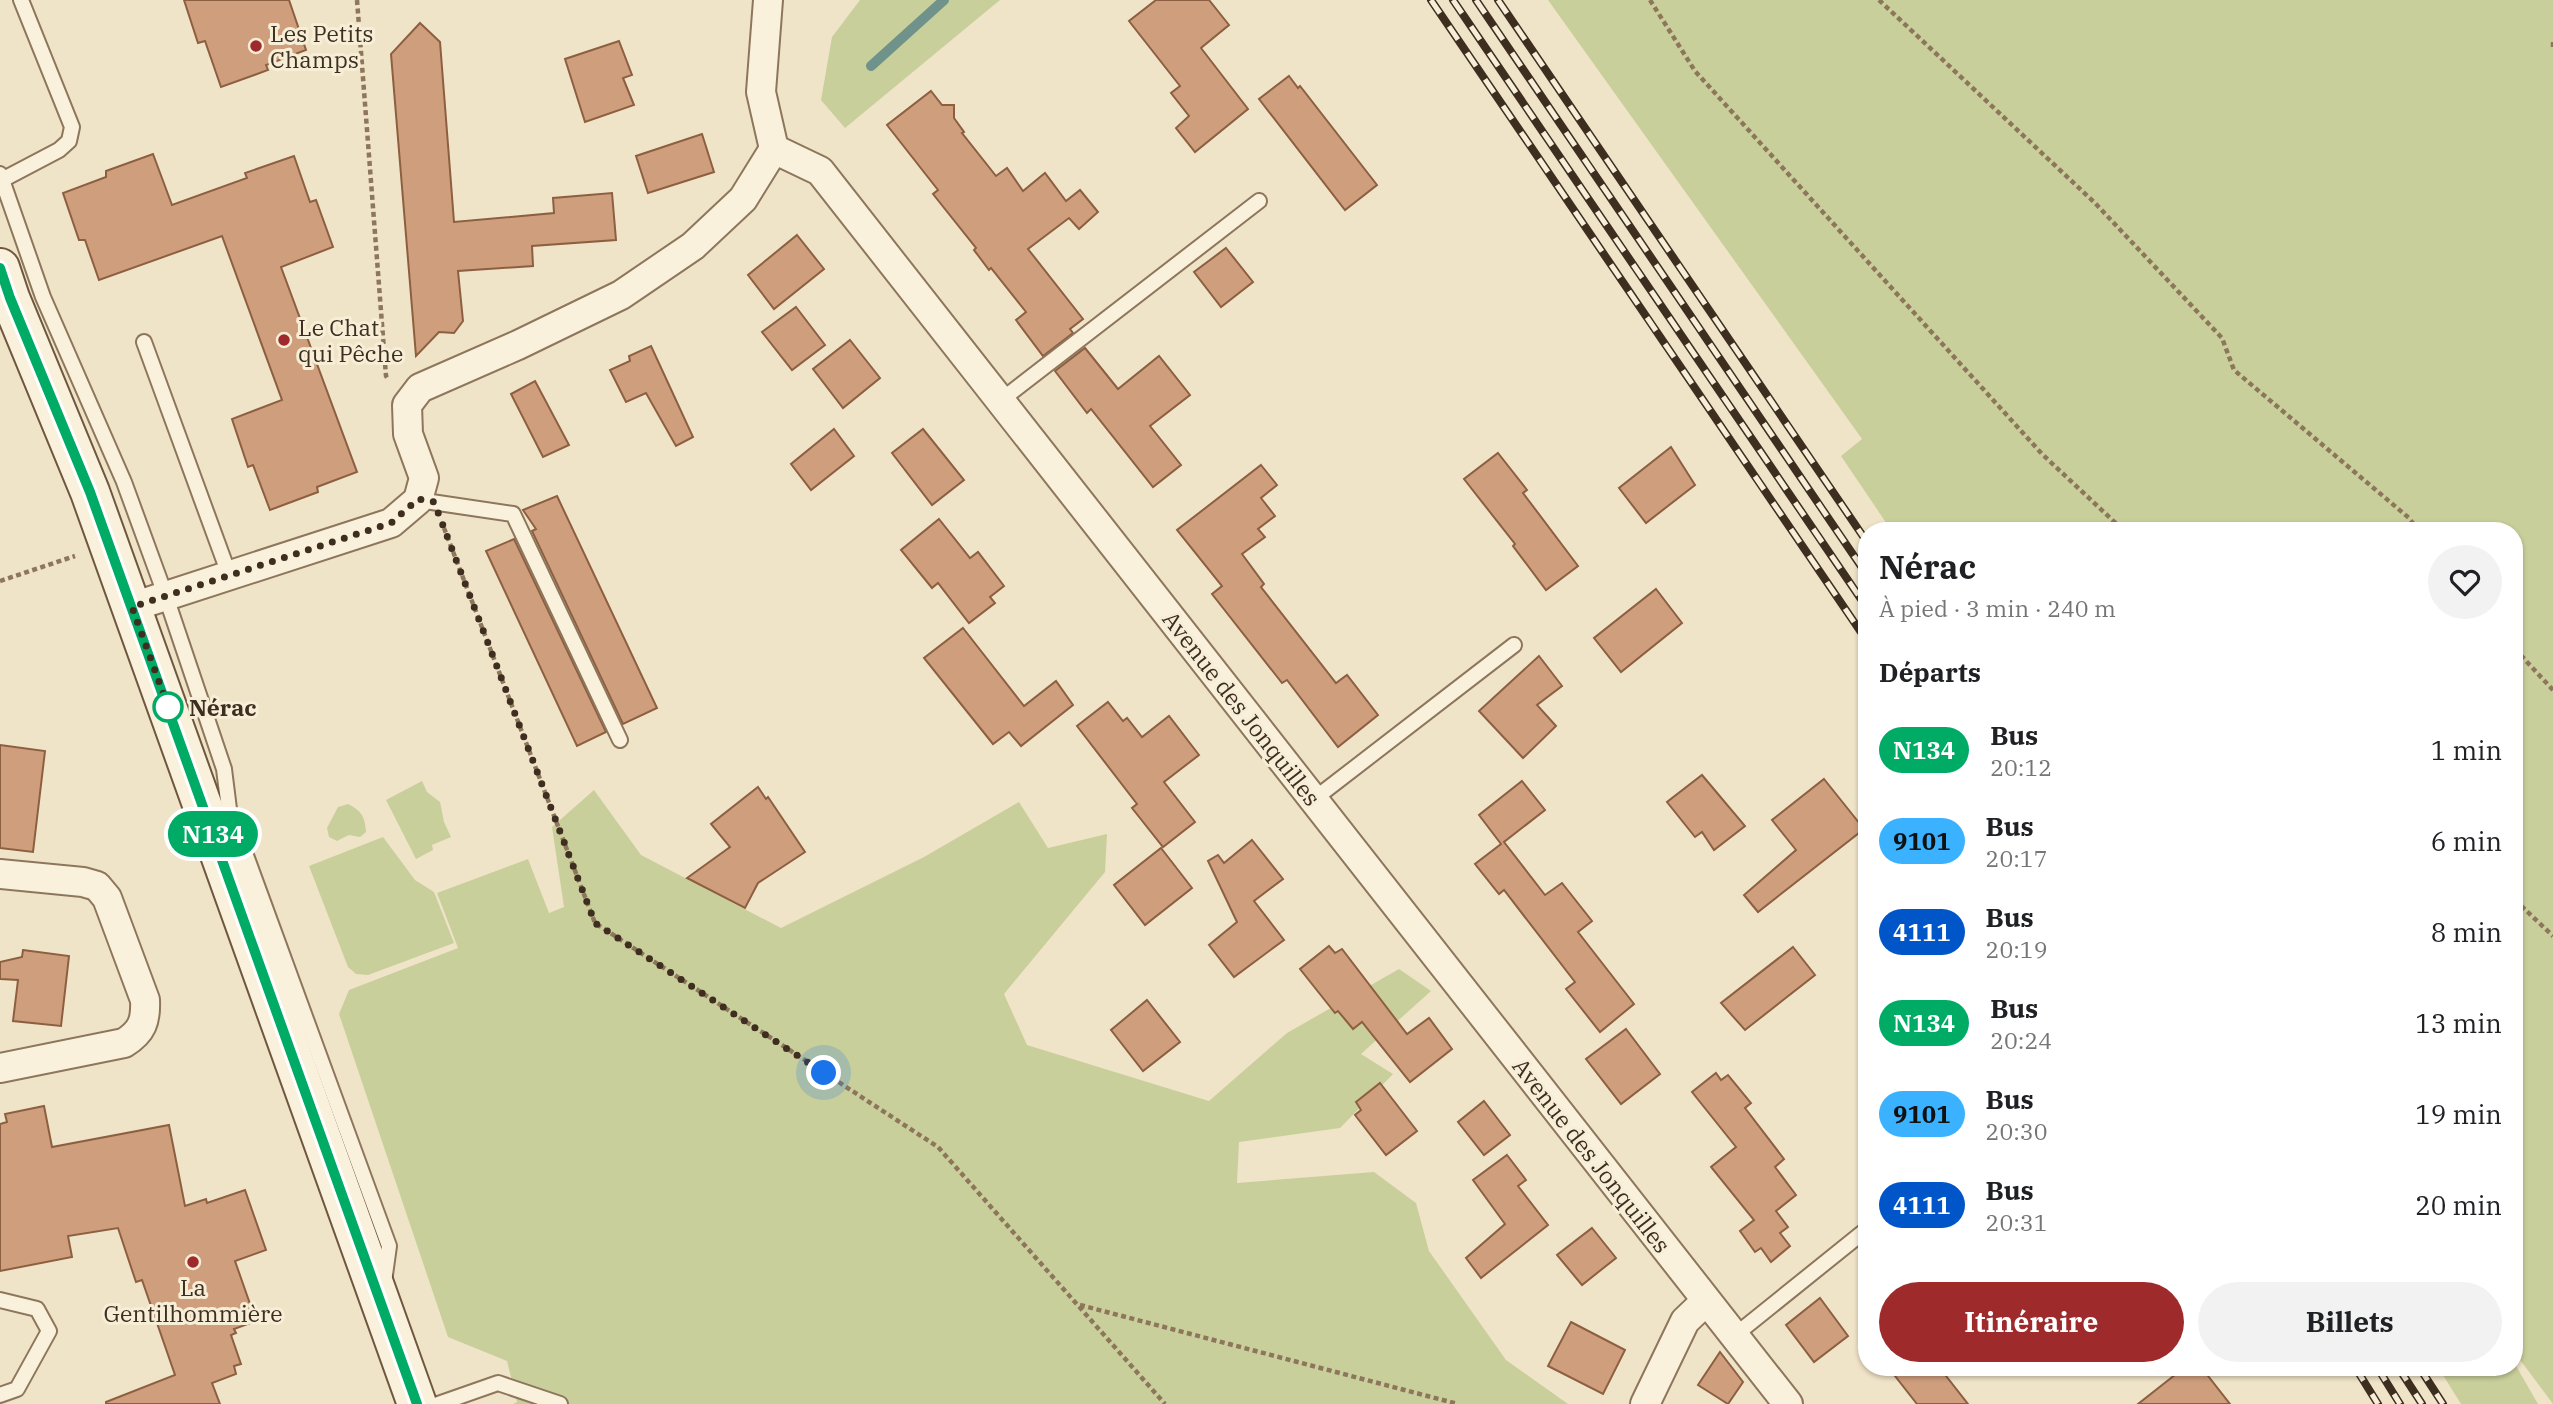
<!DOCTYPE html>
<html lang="fr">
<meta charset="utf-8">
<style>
body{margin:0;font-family:"IBM Plex Serif",serif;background:#f2f2f2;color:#202124;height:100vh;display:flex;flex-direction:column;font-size:26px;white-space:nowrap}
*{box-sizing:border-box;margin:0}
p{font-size:23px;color:#757577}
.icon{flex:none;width:38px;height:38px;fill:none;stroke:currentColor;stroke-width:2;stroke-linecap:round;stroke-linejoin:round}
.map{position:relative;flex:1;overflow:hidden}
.panel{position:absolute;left:1858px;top:522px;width:665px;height:854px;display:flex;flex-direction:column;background:#fff;border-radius:28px;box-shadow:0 2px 5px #0004}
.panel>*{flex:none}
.badge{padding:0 14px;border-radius:23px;font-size:24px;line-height:46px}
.you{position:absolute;width:35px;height:35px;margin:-18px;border:5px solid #fff;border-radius:50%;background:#1a73e8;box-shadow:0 0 0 10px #1a73e833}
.map>.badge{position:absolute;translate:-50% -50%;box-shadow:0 0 0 4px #fff}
h2{padding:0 21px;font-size:26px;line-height:63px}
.round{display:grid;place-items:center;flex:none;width:74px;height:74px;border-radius:37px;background:#f2f2f2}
.headline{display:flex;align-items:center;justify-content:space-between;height:119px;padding:0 21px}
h1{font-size:33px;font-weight:700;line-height:52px}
.primary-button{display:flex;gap:14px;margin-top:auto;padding:14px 21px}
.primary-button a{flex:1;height:80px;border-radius:42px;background:#9e2a2b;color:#fff;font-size:28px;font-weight:700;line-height:80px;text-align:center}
.primary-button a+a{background:#f2f2f2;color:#202124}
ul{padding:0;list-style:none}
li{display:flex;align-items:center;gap:21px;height:91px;padding:0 21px}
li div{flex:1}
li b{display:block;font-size:26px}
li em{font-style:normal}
li .badge{min-width:77px;font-weight:700;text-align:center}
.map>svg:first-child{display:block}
</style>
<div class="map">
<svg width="2553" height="1404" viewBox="0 0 2553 1404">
<rect width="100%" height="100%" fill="#f0e4c8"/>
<g fill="#c9cf9b">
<polygon points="860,0 1000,0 845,128 821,100 832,37"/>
<polygon points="1548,0 2553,0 2553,1404 2515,1353 2515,530 1891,530 1841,456 1862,439"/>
<polygon points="422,781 427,792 440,802 444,822 451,837 432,845 433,850 416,859 386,800"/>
<polygon points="594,790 641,855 781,928 924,857 1019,802 1048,848 1107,834 1105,872 1004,994 1027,1045 1209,1101 1287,1033 1399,969 1431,991 1361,1054 1393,1074 1340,1128 1239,1142 1237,1183 1374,1172 1416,1203 1429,1251 1506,1360 1568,1404 513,1404 517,1402 507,1361 448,1337 339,1014 349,990 458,948 437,893 528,859 549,913 564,907 552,827"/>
<path d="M 348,804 C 362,811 365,817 366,832 L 360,837 L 349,835 L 337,841 L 329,837 L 327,828 L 338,807 Z"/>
<polygon points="383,837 415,880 434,892 454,943 368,975 356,974 348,967 309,866"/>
<polygon points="2515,1364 2538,1404 2461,1404 2438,1367 2515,1367"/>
</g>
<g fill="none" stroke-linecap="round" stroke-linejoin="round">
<polyline stroke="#6f938a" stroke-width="10" points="871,66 944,0"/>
</g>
<g fill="#cf9f7d" stroke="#8d5f41" stroke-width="2">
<polygon points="184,0 289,0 306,50 266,65 268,70 221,87 205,41 198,43"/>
<polygon points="1156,0 1209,0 1229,25 1201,48 1248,109 1195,152 1176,128 1189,116 1171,93 1180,86 1129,21"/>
<polygon points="420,23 440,42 454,222 554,213 553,198 612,193 616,240 532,246 533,266 458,271 463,321 454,333 439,332 416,356 391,54"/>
<polygon points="619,41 632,75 623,78 634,105 585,122 565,59"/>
<polygon points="1289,76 1298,88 1300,86 1377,185 1345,210 1259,99"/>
<polygon points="931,91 942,105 954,105 954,118 964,132 962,133 996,176 1007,168 1023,191 1045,173 1066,201 1080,190 1098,212 1079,229 1069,218 1028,249 1083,319 1070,329 1073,333 1043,356 1016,320 1026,312 991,268 989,270 974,250 976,248 933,194 938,190 887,125"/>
<polygon points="702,134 714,172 648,193 636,156"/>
<polygon points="153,154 172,205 247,178 245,173 294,156 310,202 316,200 333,247 281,267 357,472 317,487 318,492 270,510 253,465 248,467 232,419 282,400 222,236 99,280 85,240 79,240 63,193 106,177 106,171"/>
<polygon points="797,235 824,269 774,309 748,275"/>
<polygon points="1226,248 1253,282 1221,307 1194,272"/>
<polygon points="796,307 825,345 792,370 762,332"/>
<polygon points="850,340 880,378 843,408 813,369"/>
<polygon points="651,346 693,437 676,446 646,393 626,402 610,370 630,361 629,356"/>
<polygon points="1085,348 1118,389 1159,356 1190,395 1150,426 1181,465 1153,487 1091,409 1087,413 1055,371"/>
<polygon points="535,381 569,445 543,457 511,394"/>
<polygon points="834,429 854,456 811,490 791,464"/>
<polygon points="923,429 964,480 932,505 892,453"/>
<polygon points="1671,447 1695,485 1646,523 1619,488"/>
<polygon points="1498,453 1527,490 1523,493 1578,566 1546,590 1513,546 1515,544 1464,479"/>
<polygon points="1261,465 1277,485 1261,498 1275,516 1258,529 1265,537 1242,554 1264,584 1261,587 1336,683 1347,675 1378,715 1338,747 1287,680 1282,683 1212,594 1222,586 1177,530"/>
<polygon points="557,496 657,708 623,724 532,531 536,529 523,510"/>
<polygon points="939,519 970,558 978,552 1004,586 990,597 995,603 969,623 938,583 932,588 901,550"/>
<polygon points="514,539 606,732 577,746 486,551"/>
<polygon points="1656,589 1682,623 1621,672 1594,638"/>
<polygon points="963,628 1024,706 1056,681 1073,705 1021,746 1009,732 993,744 924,658"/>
<polygon points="1539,656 1562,686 1537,705 1556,726 1523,758 1479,711"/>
<polygon points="1108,702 1123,721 1127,718 1142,737 1169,716 1199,755 1164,782 1195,822 1163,847 1132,808 1137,804 1077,726"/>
<polygon points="0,745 45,751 33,852 0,848"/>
<polygon points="1702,775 1745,826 1714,850 1702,832 1695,837 1667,802"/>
<polygon points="1824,779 1864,829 1758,912 1744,895 1796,850 1772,820"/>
<polygon points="1522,781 1545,810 1504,842 1545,895 1562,883 1592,921 1578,932 1634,1004 1600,1032 1566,989 1575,982 1504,890 1499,894 1475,864 1501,844 1479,815"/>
<polygon points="758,787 766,799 768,797 805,852 758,883 745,908 687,878 730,847 711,824"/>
<polygon points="1252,840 1283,879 1254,901 1284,940 1234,977 1209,945 1237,922 1208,861 1218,855 1224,863"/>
<polygon points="1161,848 1192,888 1145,925 1114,885"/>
<polygon points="1329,946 1335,953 1342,949 1407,1034 1429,1018 1452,1049 1410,1082 1362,1022 1353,1029 1338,1011 1335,1013 1300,969"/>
<polygon points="1793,947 1815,975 1745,1030 1721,1003"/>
<polygon points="23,950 69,956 61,1026 13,1021 18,980 0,979 0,962 22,957"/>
<polygon points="1147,1000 1180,1042 1143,1071 1111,1030"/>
<polygon points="1626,1029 1660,1074 1621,1104 1586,1059"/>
<polygon points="1716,1073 1721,1080 1728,1075 1751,1103 1745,1108 1784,1159 1775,1167 1796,1195 1776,1211 1788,1227 1780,1233 1790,1246 1771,1262 1761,1248 1755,1252 1740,1231 1754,1220 1711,1167 1736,1147 1692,1092"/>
<polygon points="1380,1083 1417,1131 1386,1155 1355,1115 1361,1110 1356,1102"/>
<polygon points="1484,1101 1510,1135 1484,1155 1458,1122"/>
<polygon points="44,1106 52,1147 169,1125 185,1206 206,1199 207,1203 245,1190 266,1250 235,1261 256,1321 234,1329 236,1333 231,1335 241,1364 234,1366 236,1374 212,1383 220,1404 106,1404 106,1402 175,1375 142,1280 136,1282 118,1228 68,1236 72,1257 0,1271 0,1124 7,1122 5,1114"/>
<polygon points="1507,1155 1526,1180 1518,1186 1548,1225 1481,1278 1466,1258 1505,1224 1473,1180"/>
<polygon points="1592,1228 1616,1258 1582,1285 1557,1255"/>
<polygon points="1820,1298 1848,1336 1814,1362 1786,1325"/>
<polygon points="1571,1322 1625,1350 1603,1394 1548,1366"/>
<polygon points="1720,1352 1743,1382 1728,1404 1698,1385"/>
<polygon points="1888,1367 1939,1367 1968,1404 1917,1404"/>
<polygon points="2185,1367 2201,1367 2230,1404 2138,1404"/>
</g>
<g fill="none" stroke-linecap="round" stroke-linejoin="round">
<g stroke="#8d765c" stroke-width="18">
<g id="lane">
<polyline points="0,174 43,297 124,482 166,597 224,769 229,809 389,1246 384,1282"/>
<polyline points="0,181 59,150 69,141 72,127 21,0"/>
<polyline points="144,342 230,577"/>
<polyline points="1000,401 1259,201"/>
<polyline points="418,500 513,514 620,740"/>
<polyline points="1313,800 1514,645"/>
<polyline points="0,1300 37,1309 49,1331 17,1389 0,1395"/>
<polyline points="1734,1336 1867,1229"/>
<polyline points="438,1404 498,1383 560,1404"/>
</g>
</g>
<g stroke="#8d765c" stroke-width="32">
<g id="street">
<polyline points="768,0 761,92 774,149 820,171 1788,1404"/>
<polyline points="132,607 391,523 418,500 424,478 408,434 407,405 420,388 518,345 621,295 693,246 743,199 774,149"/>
<path d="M 0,874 L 83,882 L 97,886 L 107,898 L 145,1000 C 146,1021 142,1032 124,1043 L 0,1068"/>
<polyline points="1645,1404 1685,1321 1706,1301"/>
</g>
</g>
<g stroke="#6f573f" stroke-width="42">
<polyline id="secondary" points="0,268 10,298 90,492 417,1404"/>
</g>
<g stroke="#8d765c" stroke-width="4.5" stroke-dasharray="5 3.5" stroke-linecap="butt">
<polyline points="357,0 386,376 388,379"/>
<polyline points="1650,0 1695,71 2042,454 2123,530"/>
<polyline points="1879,0 2095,203 2222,338 2234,370 2409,518 2418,530"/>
<polyline points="2553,42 2553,49"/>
<polyline points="444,528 595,923 938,1147 1165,1404"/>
<polyline points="0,581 75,556"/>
<polyline points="2515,649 2553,690"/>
<polyline points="2515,900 2553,936"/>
<polyline points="1080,1305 1458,1404"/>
</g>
<use href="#lane" stroke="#faf1dc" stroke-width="14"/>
<use href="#street" stroke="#faf1dc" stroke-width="28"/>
<use href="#secondary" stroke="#faf1dc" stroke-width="38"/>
<g stroke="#3d2e20" stroke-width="8">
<g id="rail">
<polyline points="1431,0 1867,641"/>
<polyline points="1453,0 1867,608"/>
<polyline points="1476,0 1867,575"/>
<polyline points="1498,0 1867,542"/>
<polyline points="2355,1367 2378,1404"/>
<polyline points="2377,1367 2400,1404"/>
<polyline points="2398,1367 2422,1404"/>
<polyline points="2419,1367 2443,1404"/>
</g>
</g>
<use href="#rail" stroke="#f7eed8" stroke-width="5" stroke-dasharray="16" stroke-linecap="butt"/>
</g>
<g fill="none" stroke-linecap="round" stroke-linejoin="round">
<g stroke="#fff" stroke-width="16">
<polyline id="line" points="0,268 10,298 90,492 417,1404"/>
</g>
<use href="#line" stroke="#00ab66" stroke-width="10"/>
<polyline stroke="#3d2e20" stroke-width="7" stroke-dasharray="0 12.6" points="168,707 170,712 132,607 391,523 418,499 434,502 595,923 824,1073"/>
</g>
<g fill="#9e2a2b" stroke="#f7eed8" stroke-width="2.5">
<circle cx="256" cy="46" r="7"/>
<circle cx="284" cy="340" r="7"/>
<circle cx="193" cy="1262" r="7"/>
</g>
<circle fill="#fff" stroke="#00ab66" stroke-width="3.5" cx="168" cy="707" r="14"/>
<g text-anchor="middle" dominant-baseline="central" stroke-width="6" stroke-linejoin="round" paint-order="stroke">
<g font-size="23" fill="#3d2e20" stroke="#f7eed8" text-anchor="start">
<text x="270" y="33">Les Petits<tspan x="270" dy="26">Champs</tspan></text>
<text x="298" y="327">Le Chat<tspan x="298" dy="26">qui Pêche</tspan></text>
<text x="193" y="1287" text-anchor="middle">La<tspan x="193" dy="26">Gentilhommière</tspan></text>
</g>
<g font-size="23" font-weight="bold" fill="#3d2e20" stroke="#f7eed8" text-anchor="start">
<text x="189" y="707">Nérac</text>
</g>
<g font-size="23" fill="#3d2e20" stroke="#f7eed8">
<text transform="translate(1242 708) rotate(52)">Avenue des Jonquilles</text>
<text transform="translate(1592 1155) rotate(52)">Avenue des Jonquilles</text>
</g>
</g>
</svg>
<div class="you" style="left:824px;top:1073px"></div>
<b class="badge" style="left:213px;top:834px;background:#00ab66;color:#fff">N134</b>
<section class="panel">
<div class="headline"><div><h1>Nérac</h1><p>À pied · 3 min · 240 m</p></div><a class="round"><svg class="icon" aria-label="heart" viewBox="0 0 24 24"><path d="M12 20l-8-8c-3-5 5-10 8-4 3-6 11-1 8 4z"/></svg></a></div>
<h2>Départs</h2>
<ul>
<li><span class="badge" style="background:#00ab66;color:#fff">N134</span><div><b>Bus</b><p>20:12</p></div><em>1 min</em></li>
<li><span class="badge" style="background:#3bb2ff;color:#111">9101</span><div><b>Bus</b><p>20:17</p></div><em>6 min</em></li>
<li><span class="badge" style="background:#0055c8;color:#fff">4111</span><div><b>Bus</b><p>20:19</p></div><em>8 min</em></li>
<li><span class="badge" style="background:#00ab66;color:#fff">N134</span><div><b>Bus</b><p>20:24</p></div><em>13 min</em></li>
<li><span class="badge" style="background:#3bb2ff;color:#111">9101</span><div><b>Bus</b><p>20:30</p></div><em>19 min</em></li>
<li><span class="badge" style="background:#0055c8;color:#fff">4111</span><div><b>Bus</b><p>20:31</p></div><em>20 min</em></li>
</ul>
<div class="primary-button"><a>Itinéraire</a><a>Billets</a></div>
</section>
</div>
